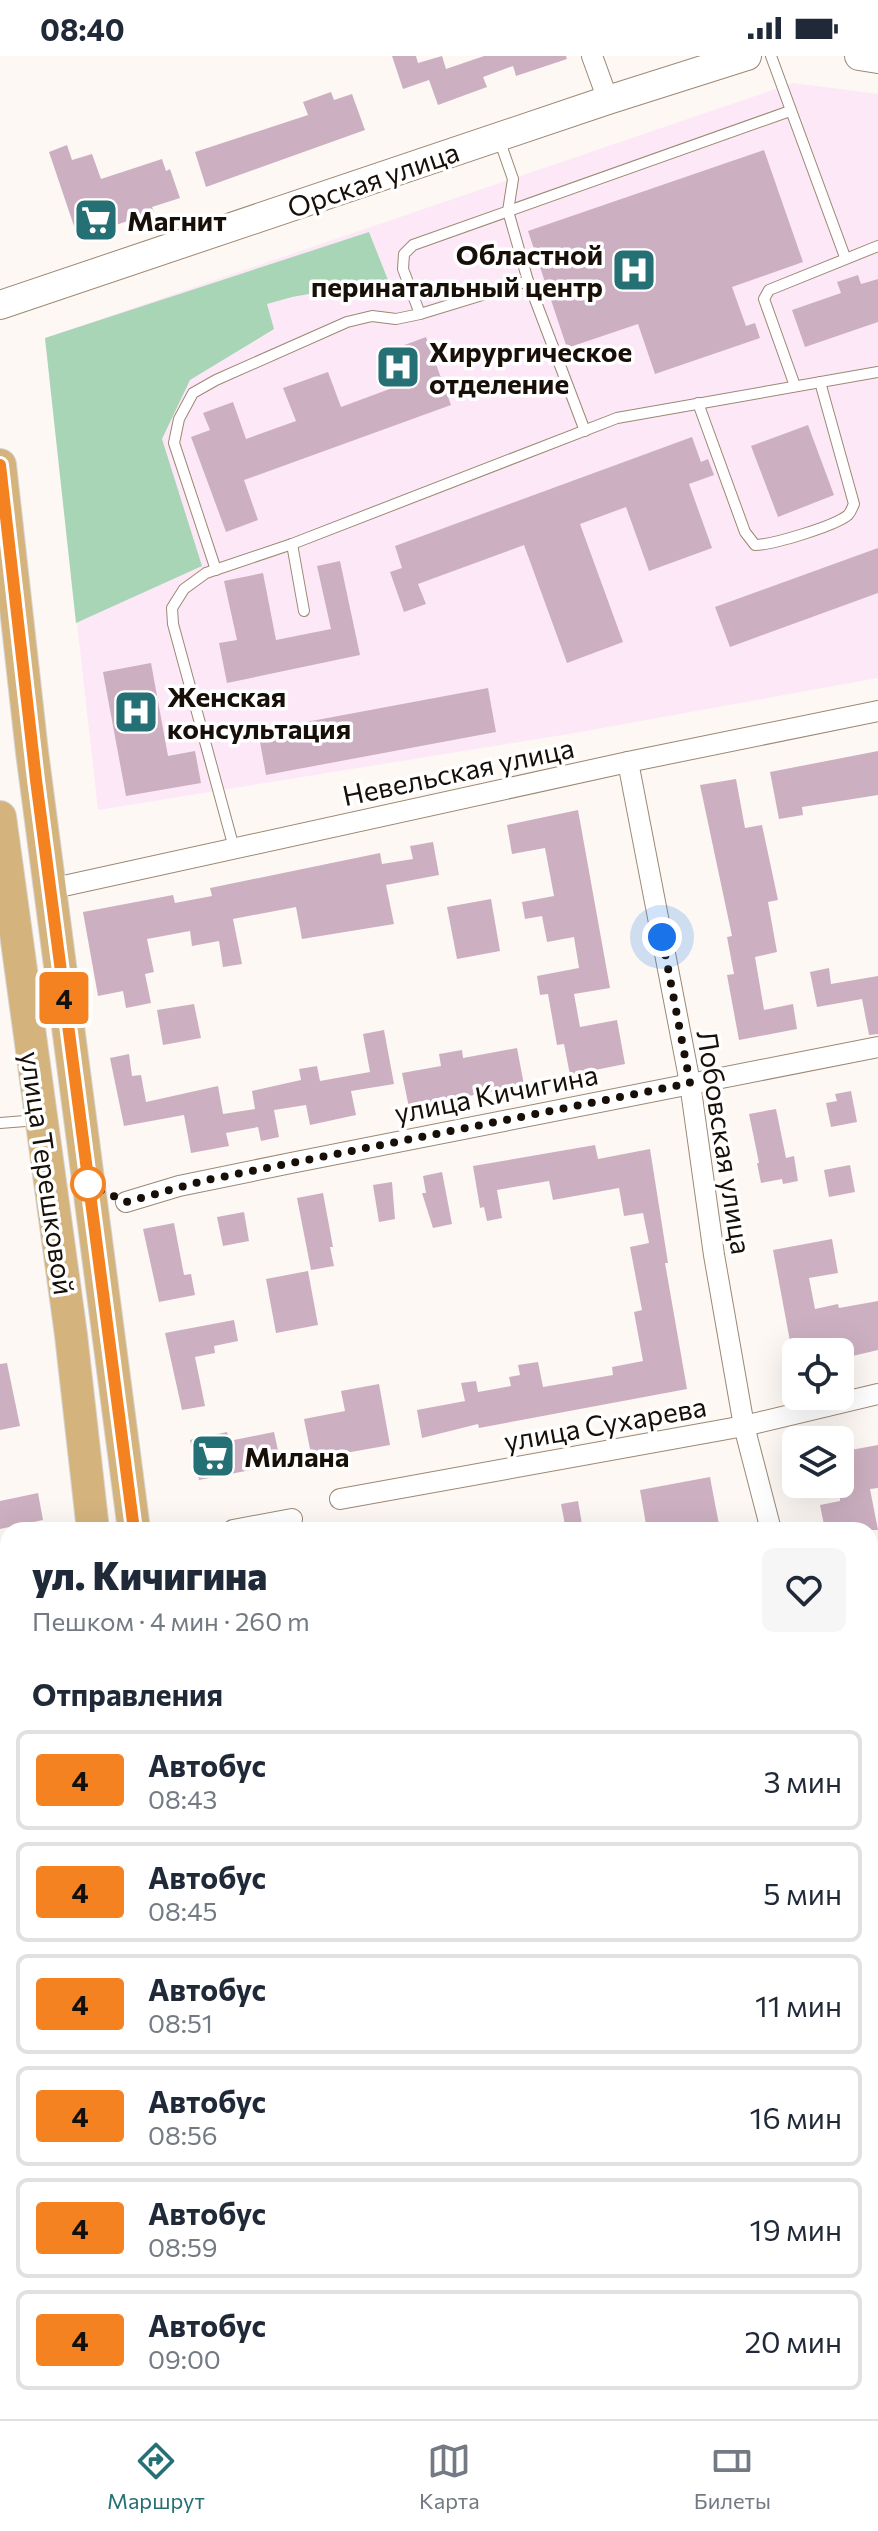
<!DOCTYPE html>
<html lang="ru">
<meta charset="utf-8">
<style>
body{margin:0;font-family:Commissioner,sans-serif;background:#f6f6f7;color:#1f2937;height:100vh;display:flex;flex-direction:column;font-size:30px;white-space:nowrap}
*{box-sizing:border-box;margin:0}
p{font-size:26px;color:#747a83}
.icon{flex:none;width:44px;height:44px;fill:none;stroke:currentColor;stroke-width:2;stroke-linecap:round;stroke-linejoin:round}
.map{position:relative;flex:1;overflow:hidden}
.panel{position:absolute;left:0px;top:1466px;width:878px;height:898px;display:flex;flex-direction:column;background:#fff;border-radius:24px 24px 0 0;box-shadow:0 8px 32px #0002}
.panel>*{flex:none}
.badge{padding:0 16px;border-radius:6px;font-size:28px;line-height:52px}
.buttons{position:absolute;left:782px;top:1282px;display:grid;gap:16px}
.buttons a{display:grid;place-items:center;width:72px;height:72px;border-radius:12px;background:#fff;box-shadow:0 8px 32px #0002;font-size:40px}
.you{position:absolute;width:40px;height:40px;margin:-20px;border:6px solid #fff;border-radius:50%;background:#1a73e8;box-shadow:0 0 0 12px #1a73e833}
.map>.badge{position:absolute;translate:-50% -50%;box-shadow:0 0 0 4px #fff}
h2{padding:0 32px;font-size:30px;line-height:72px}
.round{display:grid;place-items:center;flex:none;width:84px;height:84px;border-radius:12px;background:#f6f6f7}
.headline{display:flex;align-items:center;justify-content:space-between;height:136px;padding:0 32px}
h1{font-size:38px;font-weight:800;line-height:60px}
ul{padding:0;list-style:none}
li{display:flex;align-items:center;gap:24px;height:100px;margin:0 16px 12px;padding:0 16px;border:4px solid #e0e1e3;border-radius:12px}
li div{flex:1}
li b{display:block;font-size:30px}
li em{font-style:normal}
li .badge{min-width:88px;font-weight:700;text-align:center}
.status{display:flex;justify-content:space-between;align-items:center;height:56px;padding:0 40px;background:#fff;direction:ltr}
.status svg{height:22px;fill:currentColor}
.tabs{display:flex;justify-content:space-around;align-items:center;height:112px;border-top:2px solid #e0e1e3;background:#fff;font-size:22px;color:#747a83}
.tabs a{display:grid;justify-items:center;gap:4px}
.tabs .on{color:#257074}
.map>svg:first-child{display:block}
</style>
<div class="status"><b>08:40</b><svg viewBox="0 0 49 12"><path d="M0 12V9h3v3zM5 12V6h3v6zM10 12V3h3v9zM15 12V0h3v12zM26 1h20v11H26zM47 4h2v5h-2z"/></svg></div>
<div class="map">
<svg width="878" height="2363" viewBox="0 0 878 2363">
<rect width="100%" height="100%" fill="#fdf8f4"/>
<polygon fill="#fde8f8" points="793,27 878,38 878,622 575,677 98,754 45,282"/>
<polygon fill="#a7d5b6" points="369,176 388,224 292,241 267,248 274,273 190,324 162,383 202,510 76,567 45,282"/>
<g fill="#ccb0c1">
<polygon points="392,0 416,0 418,7 442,0 446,13 484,0 566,0 567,3 516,20 513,10 483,21 487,31 438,49 429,24 403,33"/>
<polygon points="331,36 334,44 352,38 365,74 206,131 195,96 308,59 303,46"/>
<polygon points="67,89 72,104 92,98 101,123 162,103 166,115 170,113 180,142 152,151 154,156 78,182 49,96"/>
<polygon points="764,94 803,206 732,231 746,270 755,267 760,282 655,318 638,268 567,292 528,175"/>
<polygon points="858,219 861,228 878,223 878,266 805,291 792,254 841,237 837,226"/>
<polygon points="426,281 451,349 244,424 258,464 226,476 191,381 210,374 203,357 233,346 246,383 296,365 283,332 328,316 341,351 395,331 383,297"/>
<polygon points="808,369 834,439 778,461 751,390"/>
<polygon points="692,381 701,406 708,403 714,419 689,428 712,492 649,515 626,451 580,468 623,586 567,607 524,489 418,528 426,548 404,556 390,516 402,512 395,490"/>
<polygon points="878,492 878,537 730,591 715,551"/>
<polygon points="340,505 360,599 227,627 219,587 237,584 224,525 263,517 276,584 331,573 317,510"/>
<polygon points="151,607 168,700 195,695 201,727 126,740 103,616"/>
<polygon points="488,632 496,676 266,719 258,675"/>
<polygon points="878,695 878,739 802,751 803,759 779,763 770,716"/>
<polygon points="736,723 745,772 762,769 778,844 768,846 777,896 755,901 764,954 793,948 797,973 739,984 727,919 734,918 727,881 732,880 700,729"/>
<polygon points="578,754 610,932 574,938 580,971 617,964 625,1008 570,1019 564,988 557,989 548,938 540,939 537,920 579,912 574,881 547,886 542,860 525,863 522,846 554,840 545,792 512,798 507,769"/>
<polygon points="433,786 439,819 386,829 394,868 302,883 296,851 233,863 242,908 223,911 219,885 192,890 190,875 147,883 154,916 145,918 151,947 126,952 123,935 98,940 83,856 173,839 175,847 212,840 210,832 380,797 382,808 413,803 410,790"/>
<polygon points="491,843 500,895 457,903 447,851"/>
<polygon points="829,912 831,928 878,920 878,978 869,979 862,943 817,951 810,916"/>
<polygon points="194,948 201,982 163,989 157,954"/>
<polygon points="384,974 394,1028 351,1035 356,1059 310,1069 306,1049 274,1054 279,1081 261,1085 258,1071 226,1077 229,1090 191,1097 184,1059 124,1070 110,1002 129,998 132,1020 141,1019 146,1046 218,1030 223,1058 255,1053 252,1035 301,1024 299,1013 317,1010 320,1025 370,1016 363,978"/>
<polygon points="517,992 524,1029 409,1052 402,1017 441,1010 439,998 462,994 463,1002"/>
<polygon points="851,1035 857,1066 831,1071 826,1047 837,1045 835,1038"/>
<polygon points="776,1053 786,1102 794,1100 798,1125 783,1128 782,1123 761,1127 757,1107 759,1107 749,1058"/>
<polygon points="595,1089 598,1103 650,1093 668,1207 665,1207 687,1333 479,1372 478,1368 422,1382 417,1354 465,1345 461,1327 476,1325 478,1336 511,1330 509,1321 520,1319 518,1309 538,1306 543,1331 613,1319 612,1311 643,1305 634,1256 642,1254 630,1191 649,1187 643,1157 624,1160 619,1132 553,1144 549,1125 497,1134 502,1162 487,1165 484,1151 480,1152 473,1110"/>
<polygon points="850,1109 855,1136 829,1141 824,1114"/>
<polygon points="442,1116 452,1168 433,1172 422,1137 426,1137 423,1120"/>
<polygon points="392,1126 395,1163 379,1166 373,1129"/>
<polygon points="323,1137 333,1191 330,1191 334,1210 311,1214 297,1142"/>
<polygon points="244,1156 249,1185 223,1190 217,1161"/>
<polygon points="174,1167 184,1219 191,1218 195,1239 159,1246 143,1173"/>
<polygon points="832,1183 838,1217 809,1222 815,1253 838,1248 839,1252 878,1245 878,1294 840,1303 840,1296 792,1296 773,1194"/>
<polygon points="308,1215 318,1269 276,1277 266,1223"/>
<polygon points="234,1264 238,1285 214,1290 215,1297 195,1301 205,1350 182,1354 165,1277"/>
<polygon points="7,1307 20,1370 0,1374 0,1308"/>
<polygon points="379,1328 390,1389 312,1403 304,1363 345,1355 341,1335"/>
<polygon points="227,1376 229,1385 274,1376 281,1408 199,1424 190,1384"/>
<polygon points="878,1389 878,1432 870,1433 878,1474 825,1474 820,1449 840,1445 840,1396"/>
<polygon points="710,1421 720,1474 647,1474 640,1434"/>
<polygon points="38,1437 43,1464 0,1473 0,1445"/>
<polygon points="578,1445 583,1474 566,1474 561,1448"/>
</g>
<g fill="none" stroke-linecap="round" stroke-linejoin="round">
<g stroke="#9c8873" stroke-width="12">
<g id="service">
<polyline points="771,0 845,201"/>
<polyline points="499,83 513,123 508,155 528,225 585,375"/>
<polyline points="420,258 403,213 404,198 413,189 790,55"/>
<polyline points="795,330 764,243 769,234 878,190"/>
<path d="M 698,347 L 745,476 L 755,489 C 772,489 835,470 848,459 C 851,456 852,452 854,448 L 820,326"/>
<polyline points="292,488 304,555"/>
<polyline points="216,514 174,387 179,363 193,337 216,324 347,266 372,260 396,263 420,258 528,225"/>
<polyline points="234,792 173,568 172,552 184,533 206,517 292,488 617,362 878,316"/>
<polyline points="0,1067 38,1064"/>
<polyline points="870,2320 878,2319"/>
<polyline points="0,2360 15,2356"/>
</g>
</g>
<g stroke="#9c8873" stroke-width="22">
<g id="minor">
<polyline points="592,0 608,44"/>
<polyline points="628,706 690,1027 714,1199 744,1370 771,1474"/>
<polyline points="50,833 628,706 878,655"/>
<polyline points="126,1146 179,1130 291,1107 878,991"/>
<polyline points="340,1443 744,1370 878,1338"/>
<polyline points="233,1474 292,1463"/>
<polyline points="0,1522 8,1520"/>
<polyline points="0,1843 8,1841"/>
<polyline points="870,2258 878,2258"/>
<polyline points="272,2361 299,2356"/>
</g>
</g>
<g stroke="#9c8873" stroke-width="28">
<polyline id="tertiary" points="0,2169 8,2167"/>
</g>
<g stroke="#9c8873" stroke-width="30">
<g id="secondary">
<polyline points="859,0 878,3"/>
<polyline points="0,249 608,44 747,0"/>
<polyline points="870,1683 878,1682"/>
</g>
</g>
<g stroke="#d5d4d3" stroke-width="34">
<g id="primary">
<polyline points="0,409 32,696 134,1474"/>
<polyline points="0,761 71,1279 93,1474"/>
<polyline points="231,2356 232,2363"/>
<polyline points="271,2356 272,2363"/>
</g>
</g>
<use href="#service" stroke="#fff" stroke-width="10"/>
<use href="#minor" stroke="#fff" stroke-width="20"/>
<use href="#tertiary" stroke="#fff" stroke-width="26"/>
<use href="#secondary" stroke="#fff" stroke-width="28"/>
<use href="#primary" stroke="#d4b37d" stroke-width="32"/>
</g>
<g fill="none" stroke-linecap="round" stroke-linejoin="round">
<g stroke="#fff" stroke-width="18">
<polyline id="line" points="0,409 36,724 134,1474"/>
</g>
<use href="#line" stroke="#f58220" stroke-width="12"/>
<polyline stroke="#170f08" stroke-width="8" stroke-dasharray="0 14.4" points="88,1128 126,1146 207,1124 690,1027 662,881"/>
</g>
<defs>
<g id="supermarket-square" transform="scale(2.3)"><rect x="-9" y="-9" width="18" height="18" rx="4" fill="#257074" stroke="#fff"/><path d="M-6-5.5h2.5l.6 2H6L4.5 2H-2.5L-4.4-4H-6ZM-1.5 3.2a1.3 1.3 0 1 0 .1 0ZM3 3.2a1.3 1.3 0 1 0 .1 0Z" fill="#fff"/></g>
<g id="hospital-square" transform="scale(2.3)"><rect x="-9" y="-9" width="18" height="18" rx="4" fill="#257074" stroke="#fff"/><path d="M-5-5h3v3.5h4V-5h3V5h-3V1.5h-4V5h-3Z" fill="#fff"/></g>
</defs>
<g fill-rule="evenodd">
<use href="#supermarket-square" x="96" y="164"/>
<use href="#hospital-square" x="634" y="214"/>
<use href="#hospital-square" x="398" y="311"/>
<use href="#hospital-square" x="136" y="656"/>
<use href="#supermarket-square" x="213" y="1400"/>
</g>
<circle fill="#fff" stroke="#f58220" stroke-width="4" cx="88" cy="1128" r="16"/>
<g text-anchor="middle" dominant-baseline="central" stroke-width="7" stroke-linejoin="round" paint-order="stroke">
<g font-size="28" fill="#170f08" stroke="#fff">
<text transform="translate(373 123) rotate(-19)">Орская улица</text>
<text transform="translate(458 715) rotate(-12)">Невельская улица</text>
<text transform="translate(496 1037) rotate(-11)">улица Кичигина</text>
<text transform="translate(725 1086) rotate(81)">Лобовская улица</text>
<text transform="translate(48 1117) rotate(82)">улица Терешковой</text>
<text transform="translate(605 1367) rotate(-10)">улица Сухарева</text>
</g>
<g font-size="28" font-weight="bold" fill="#170f08" stroke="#fff" text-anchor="start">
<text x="127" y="164">Магнит</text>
<text x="603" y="198" text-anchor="end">Областной<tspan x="603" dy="32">перинатальный центр</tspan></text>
<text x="429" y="295">Хирургическое<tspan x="429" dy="32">отделение</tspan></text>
<text x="167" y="640">Женская<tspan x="167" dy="32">консультация</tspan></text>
<text x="244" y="1400">Милана</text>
</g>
</g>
</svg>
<div class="buttons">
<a><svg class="icon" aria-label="locate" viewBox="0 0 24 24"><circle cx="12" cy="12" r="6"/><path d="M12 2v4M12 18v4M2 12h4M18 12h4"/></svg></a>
<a><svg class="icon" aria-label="layers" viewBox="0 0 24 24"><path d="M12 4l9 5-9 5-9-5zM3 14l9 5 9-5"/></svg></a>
</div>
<div class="you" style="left:662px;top:881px"></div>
<b class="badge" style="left:64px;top:942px;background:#f58220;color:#111">4</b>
<section class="panel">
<div class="headline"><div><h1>ул. Кичигина</h1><p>Пешком · 4 мин · 260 m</p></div><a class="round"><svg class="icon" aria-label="heart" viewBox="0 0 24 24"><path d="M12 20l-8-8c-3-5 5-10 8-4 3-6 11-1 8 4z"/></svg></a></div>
<h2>Отправления</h2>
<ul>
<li><span class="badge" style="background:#f58220;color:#111">4</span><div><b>Автобус</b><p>08:43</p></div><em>3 мин</em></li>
<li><span class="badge" style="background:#f58220;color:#111">4</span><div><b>Автобус</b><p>08:45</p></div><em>5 мин</em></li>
<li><span class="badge" style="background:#f58220;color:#111">4</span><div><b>Автобус</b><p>08:51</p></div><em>11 мин</em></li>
<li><span class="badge" style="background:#f58220;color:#111">4</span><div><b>Автобус</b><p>08:56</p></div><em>16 мин</em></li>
<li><span class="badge" style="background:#f58220;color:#111">4</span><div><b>Автобус</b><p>08:59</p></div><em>19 мин</em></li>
<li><span class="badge" style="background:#f58220;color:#111">4</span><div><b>Автобус</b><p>09:00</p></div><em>20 мин</em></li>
</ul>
</section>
</div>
<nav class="tabs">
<a class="on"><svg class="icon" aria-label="directions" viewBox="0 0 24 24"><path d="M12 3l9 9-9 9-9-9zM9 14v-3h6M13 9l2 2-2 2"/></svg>Маршрут</a>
<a><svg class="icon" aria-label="map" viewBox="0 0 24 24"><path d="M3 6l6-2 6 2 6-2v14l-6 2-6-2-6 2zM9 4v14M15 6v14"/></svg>Карта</a>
<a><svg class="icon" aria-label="tickets" viewBox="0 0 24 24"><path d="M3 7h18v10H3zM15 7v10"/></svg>Билеты</a>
</nav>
